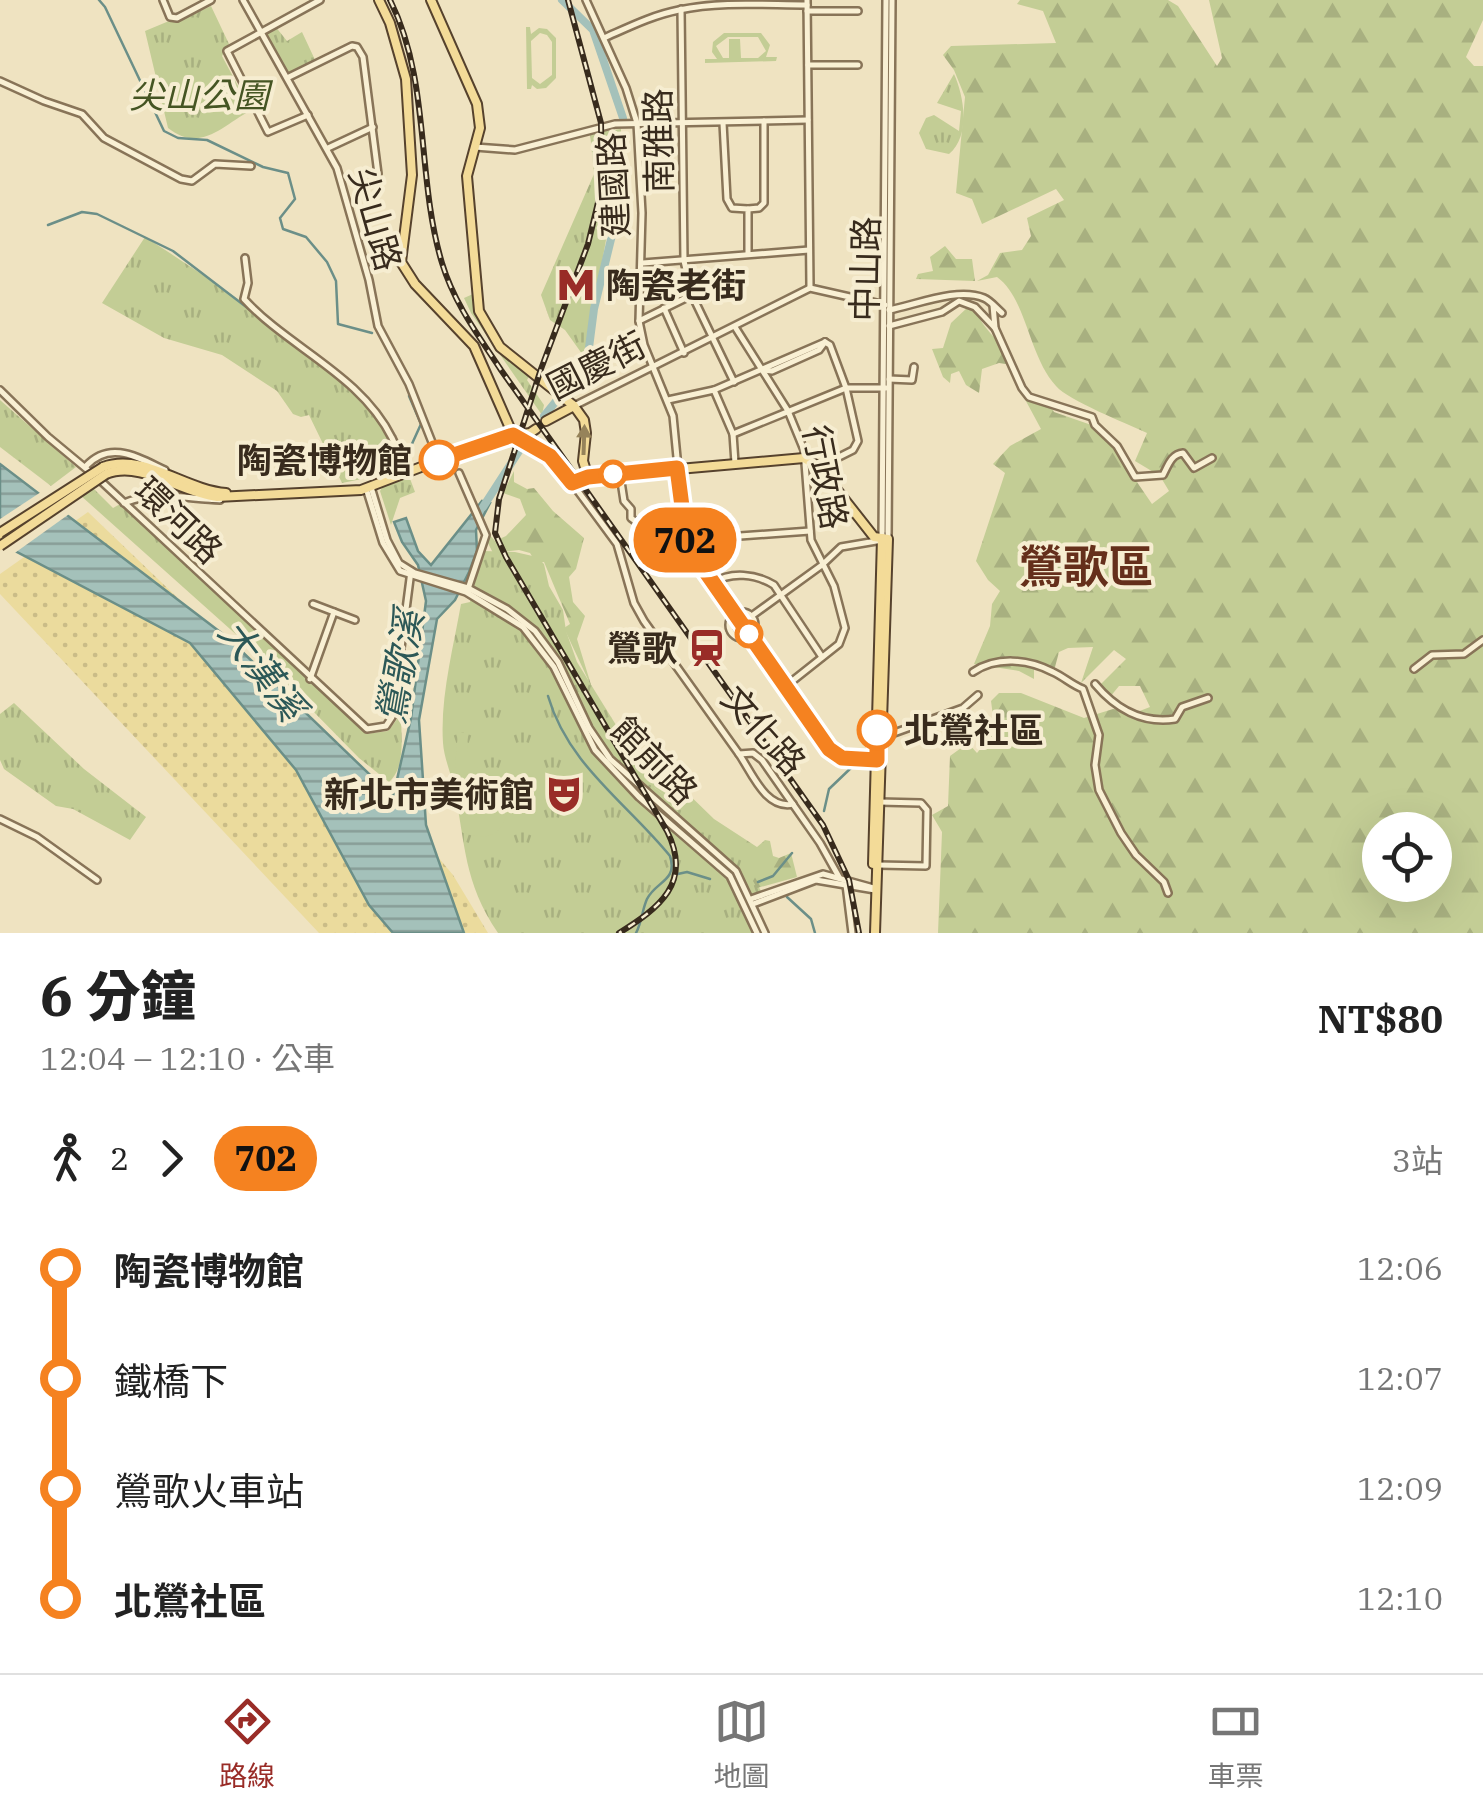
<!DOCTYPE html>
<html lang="zh-TW">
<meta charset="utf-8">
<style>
body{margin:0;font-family:"IBM Plex Serif","Noto Sans TC",serif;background:#f2f2f2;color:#222;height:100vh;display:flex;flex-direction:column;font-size:38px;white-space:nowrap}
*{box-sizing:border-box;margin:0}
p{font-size:32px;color:#767676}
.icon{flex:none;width:55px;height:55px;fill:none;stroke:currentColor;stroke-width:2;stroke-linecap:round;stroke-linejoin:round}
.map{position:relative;height:933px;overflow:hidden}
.drawer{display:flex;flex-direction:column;background:#fff;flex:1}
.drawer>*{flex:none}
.badge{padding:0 20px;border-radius:32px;font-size:35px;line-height:65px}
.controls{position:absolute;left:1362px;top:812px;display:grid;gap:20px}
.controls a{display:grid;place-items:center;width:90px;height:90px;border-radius:50%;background:#fff;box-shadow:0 10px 40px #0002;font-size:50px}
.map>.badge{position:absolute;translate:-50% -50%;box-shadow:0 0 0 5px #fff}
.legs{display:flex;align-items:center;gap:15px;height:110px;padding:0 40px;font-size:32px}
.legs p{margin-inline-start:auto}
.overview{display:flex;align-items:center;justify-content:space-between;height:170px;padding:0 40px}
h1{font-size:55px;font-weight:800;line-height:75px}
ul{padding:0 40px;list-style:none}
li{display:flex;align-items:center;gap:35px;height:110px;font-size:38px}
li i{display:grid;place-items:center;width:15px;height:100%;margin:0 12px;background:currentColor}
li i::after{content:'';width:25px;height:25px;margin:-12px;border:8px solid;border-radius:50%;background:#fff}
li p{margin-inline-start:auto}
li:first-child i{background:linear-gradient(#0000 50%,currentColor 0)}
li:last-child i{background:linear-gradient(currentColor 50%,#0000 0)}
.tab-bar{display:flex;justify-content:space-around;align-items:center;height:140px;border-top:2px solid #e0e0e0;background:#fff;font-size:28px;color:#767676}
.tab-bar a{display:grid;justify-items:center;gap:5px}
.tab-bar .active{color:#992c27}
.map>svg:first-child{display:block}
</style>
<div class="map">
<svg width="1483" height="933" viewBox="0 0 1483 933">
<defs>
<pattern id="grass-tufts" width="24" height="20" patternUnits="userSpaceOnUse" patternTransform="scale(2.5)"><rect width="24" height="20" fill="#c3cd95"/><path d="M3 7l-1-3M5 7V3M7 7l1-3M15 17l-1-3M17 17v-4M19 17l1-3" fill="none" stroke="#a8b080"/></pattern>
<pattern id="forest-firs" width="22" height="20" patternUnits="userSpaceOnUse" patternTransform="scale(2.5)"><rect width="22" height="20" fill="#c3cd95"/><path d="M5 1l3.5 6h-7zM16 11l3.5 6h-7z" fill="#a8b080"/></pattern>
<pattern id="sand-dots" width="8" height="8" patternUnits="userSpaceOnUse" patternTransform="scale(2.5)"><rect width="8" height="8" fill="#ebdb9d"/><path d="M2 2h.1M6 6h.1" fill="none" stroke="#cabc87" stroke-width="1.8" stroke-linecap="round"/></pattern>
<pattern id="water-rules" width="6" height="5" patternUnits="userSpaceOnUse" patternTransform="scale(2.5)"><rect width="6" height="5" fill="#a4c1ba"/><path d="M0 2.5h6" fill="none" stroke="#879d97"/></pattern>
</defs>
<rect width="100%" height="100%" fill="#efe3c1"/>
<g fill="url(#grass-tufts)">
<path d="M 211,6 L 229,44 L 222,56 L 251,110 C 221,127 200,153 168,128 L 145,31 L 169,21 L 177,22 Z"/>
<polygon points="275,26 287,41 302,32 316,62 290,75 264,32"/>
<path d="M 954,74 C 964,96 971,136 949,154 L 926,149 L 919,133 L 926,118 L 934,115 L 959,131 L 961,111 L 937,103 Z"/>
<polygon points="621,129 621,179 609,223 585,358 565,330 550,320 541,295 594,174 590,133"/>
<path d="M 145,237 C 215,282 317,349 370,412 C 384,428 391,446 400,465 L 382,475 L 342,483 L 309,415 L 301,417 L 293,414 L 277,391 L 222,355 L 164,338 L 102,303 Z"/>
<path d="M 473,294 C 481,329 504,352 530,375 L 527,380 L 544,405 L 542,415 L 471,313 L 464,298 Z"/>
<polygon points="0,400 76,467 51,486 0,447"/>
<polygon points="409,476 415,492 400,498 391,525 380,491 383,486"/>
<path d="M 91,486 L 113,508 L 122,503 L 366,734 L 388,731 L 401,714 C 401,736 406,767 389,782 L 359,758 L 249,646 L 80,495 Z"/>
<path d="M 483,551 L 515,552 L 537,557 L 544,564 L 549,586 L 563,610 L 566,631 L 577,662 L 655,788 L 741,854 L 761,891 L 747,919 L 752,933 L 498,933 C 463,881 466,845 454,788 C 451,773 444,758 443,743 C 440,698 453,649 461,604 L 470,602 Z"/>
<polygon points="14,703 84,769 146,817 130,840 73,809 56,806 4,769 0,760 0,714"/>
</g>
<g fill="url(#forest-firs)" fill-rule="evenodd">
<path d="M 1020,0 L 1168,0 L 1178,6 L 1217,66 L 1222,58 L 1209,0 L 1483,0 L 1483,20 L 1466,57 L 1474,66 L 1483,66 L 1483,933 L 938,933 L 942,832 L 932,815 L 948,806 L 950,756 L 968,743 L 977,753 L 985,743 L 978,722 L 990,724 L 993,716 L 991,701 L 999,693 L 1021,693 L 1084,718 L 1113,709 L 1137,712 L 1150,707 L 1140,686 L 1119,686 L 1110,697 L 1100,685 L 1126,659 L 1114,650 L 1081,683 L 1093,647 L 1068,648 L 1059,652 L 1055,667 L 1034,669 L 1034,679 L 1019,671 L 974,664 L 990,626 L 992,604 L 1000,591 L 988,580 L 976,561 L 1005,473 L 993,464 L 1010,446 L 1041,429 L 1020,390 L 1049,403 L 1054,412 L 1100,428 L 1152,504 L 1169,491 L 1160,476 L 1135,461 L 1147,433 C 1126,423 1069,401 1056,386 C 1028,355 1027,299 997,277 L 977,281 L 988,275 L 1000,253 L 1022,250 L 1031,236 L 1027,218 L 1064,200 L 1056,189 L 982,224 L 972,199 L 956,193 L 965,97 L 954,70 L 943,55 L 951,46 L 1056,43 L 1043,11 L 1017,4 ZM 1380,830 L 1435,830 L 1435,885 L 1380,885 Z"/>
<polygon points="945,246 956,259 972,259 975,281 916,279 918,274 933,271 930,257"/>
<path d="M 969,306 L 976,309 C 981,330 1003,340 1012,365 L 999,363 L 982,369 L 979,393 L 966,385 L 959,371 L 951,374 L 950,383 L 943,377 L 932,349 L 943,348 L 951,323 Z"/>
<polygon points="514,471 514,482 527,489 534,488 553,511 584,538 576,569 569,577 573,602 585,616 577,639 592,688 564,628 570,624 544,562 536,563 530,553 519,550 493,553 487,541 489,534 495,541 506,536 526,515 520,499 503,493"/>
<path d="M 631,718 C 627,742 655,770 668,789 L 678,784 L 714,819 L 757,847 L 765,840 L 770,841 L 773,856 L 779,858 L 791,853 L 797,877 L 757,888 L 737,853 L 650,784 L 619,741 Z"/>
</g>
<polygon fill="url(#sand-dots)" points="88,512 397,808 453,875 488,933 319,933 0,594 0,574"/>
<g fill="#c3cd95" fill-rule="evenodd">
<path d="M 526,27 L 530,27 L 531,34 L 539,28 L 547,29 L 556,38 L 556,78 L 546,88 L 537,89 L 532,85 L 531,89 L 527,89 ZM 540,33 L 547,35 L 552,42 L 552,75 L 540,84 L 532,78 L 531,41 Z"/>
<path d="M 724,33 L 761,33 L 770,45 L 766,57 L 777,57 L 776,61 L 705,63 L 705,59 L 717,59 L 712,52 L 713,42 ZM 728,37 L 758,37 L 766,51 L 758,58 L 741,58 L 740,39 L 729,39 L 729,58 L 723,58 L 716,46 Z"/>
<path d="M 458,732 L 468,733 L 467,753 L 508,810 C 501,837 489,840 463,833 L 454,780 Z"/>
</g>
<polygon fill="url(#water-rules)" stroke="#6b8f88" stroke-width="2.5" points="0,464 228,638 393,797 411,718 426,601 418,565 402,542 394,522 406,518 418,551 431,565 482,501 490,503 476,530 477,551 469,572 455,600 437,619 419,720 426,825 464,933 393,933 369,905 296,770 190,643 0,543"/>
<polygon fill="#efe3c1" points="44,490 72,512 12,555 0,548 0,519"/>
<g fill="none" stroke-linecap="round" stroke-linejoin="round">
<g stroke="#6b8f88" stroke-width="2.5">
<polyline points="99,0 105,7 164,131 178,138 207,140 263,167 288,173 295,199 280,218 283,229 306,237 327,262 336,281 338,324 372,333"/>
<polyline points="48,225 82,212 97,214 173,251 258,316"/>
<polyline points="406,457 421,424 409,396"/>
<path d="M 548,696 C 568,765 627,803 670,856 C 678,881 656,881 647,899 C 642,910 642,922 636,933"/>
<polyline points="824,811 829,789 852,767"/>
<polyline points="673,875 687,872 710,879"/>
<polyline points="758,882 773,876 792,853"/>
<polyline points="787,897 811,919 815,933"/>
</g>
<g stroke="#a4c1ba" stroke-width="8">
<polyline points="562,0 593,30 623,118"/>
<polyline points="544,416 587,363 594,309 613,231"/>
<polyline points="483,507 521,448"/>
</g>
<g stroke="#887458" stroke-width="10">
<g id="minor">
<polyline points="163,0 170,17 177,18 211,0"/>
<polyline points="243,0 337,168 369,280 378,326 409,384 439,460"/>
<polyline points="586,0 626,88 637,123 642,213 639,321 644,345 673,416 685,540 829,749 842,758 875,760"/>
<polyline points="807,0 810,287"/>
<polyline points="681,9 684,261 692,295 734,382"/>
<polyline points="807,11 858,11"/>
<path d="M 604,38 C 629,27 653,15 679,10 C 721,1 765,5 807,5"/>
<polyline points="808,65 858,65"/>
<polyline points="289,77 352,46 357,47 363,57 378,174"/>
<polyline points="0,81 44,101 82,114 104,138 181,179 192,181 215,164 251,166"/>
<polyline points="308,115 268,132 227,51 320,0"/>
<polyline points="723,123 727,199 732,208 748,209 748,254"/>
<polyline points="475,147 515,150 615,124 808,120"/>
<polyline points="328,148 373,127"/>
<polyline points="748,209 759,208 764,203 764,121"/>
<path d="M 245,258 L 248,283 L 244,299 C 289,348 361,375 392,438 C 398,449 398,463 402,475"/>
<polyline points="643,263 809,250"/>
<path d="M 993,305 L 995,328 L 1022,388 L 1029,397 L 1092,417 L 1095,425 L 1117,446 L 1135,477 L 1163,475 C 1168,466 1171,454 1183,453 L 1194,468 L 1212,458"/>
<polyline points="664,308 684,353"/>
<path d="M 889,310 C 916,305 957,287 984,298 C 991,301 996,308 1002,313"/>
<polyline points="639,321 692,295"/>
<polyline points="889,326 942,312 959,301 975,307 995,328"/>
<polyline points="735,327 788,411 804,450 811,540 834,586 845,628 839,644 786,686"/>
<polyline points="764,370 772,371 819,350 825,342"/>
<polyline points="889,379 912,380 914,367"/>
<polyline points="0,390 48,437 101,481 367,729 386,726 392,717 411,571"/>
<polyline points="714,390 733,434 735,463"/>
<polyline points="668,400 714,390 825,342"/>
<polyline points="574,406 810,288 885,305"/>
<polyline points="733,434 846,388 886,388"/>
<path d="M 86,466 C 110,440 137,457 165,470"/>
<polyline points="819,467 853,450 858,441 846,388 830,345 825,342"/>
<polyline points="459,473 486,535 467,592"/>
<polyline points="620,475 624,501 631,509 631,518 639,524"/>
<polyline points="572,483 617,544 634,603 644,621 739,754 753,753 762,760 820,843 839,877"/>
<polyline points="371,487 387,540 399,563 415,573 468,588 507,609 535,631 558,662 589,728 610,759 736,871 765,933"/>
<polyline points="366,488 383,543 400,571 466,592 523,627 554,667 595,750 639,797 730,876 757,933"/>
<path d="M 124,503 C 156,490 187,499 220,500"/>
<polyline points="882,537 886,0"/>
<polyline points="685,540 810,531"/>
<path d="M 713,583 C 731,571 756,574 774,585 L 822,657"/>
<polyline points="313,604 355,620"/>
<circle cx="742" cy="625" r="13"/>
<polyline points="753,615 822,565 841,547 888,539 892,0"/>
<polyline points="1414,669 1432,655 1464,654 1483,640"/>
<path d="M 973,672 C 997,656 1028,659 1053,672 C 1064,677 1072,685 1083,689 L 1099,735 L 1095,765 L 1099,790 L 1121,833 L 1136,855 L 1164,882 L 1168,893"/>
<polyline points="310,679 334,612"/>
<path d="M 1095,684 C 1115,708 1142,724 1175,719 L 1182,707 L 1208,698"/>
<polyline points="883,737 963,708 978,695"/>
<path d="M 739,754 C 752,773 766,810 793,804"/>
<polyline points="0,819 37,837 97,880"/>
<polyline points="878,865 926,866 927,810 921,803 879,802"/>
<polyline points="846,885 852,933"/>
<polyline points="751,899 823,874 877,889"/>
<polyline points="753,904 816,880 875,890"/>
</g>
</g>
<g stroke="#56422d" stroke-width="12">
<g id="major">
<polyline points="379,0 390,23 406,79 412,175 401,262 415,284 474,346 513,435"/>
<polyline points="431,0 477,104 480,128 467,176 479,311 500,347 574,406 584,420 586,433 583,461 588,477 804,458 819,467 874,537 888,539 875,933"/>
<polyline points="546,421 574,406"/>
<polyline points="513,435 550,456 572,483 574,481"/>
<path d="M 103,467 C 143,452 185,490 226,493"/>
<path d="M 106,474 C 141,460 181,493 217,497 L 361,490 L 497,438 L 530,433 L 536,429"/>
<polyline points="0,540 67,495"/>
<polyline points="873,864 882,538"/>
</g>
</g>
<use href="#minor" stroke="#f9f0d4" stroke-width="5"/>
<use href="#major" stroke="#f3db98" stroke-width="8"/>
<g stroke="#382b1d" stroke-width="6">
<g id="rail">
<path d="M 390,0 C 431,82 416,177 442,263 C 454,303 478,335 501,370 L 823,825 L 849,880 L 859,933"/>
<path d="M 568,0 L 601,123 L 602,186 L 588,244 L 541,369 L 499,499 L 495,533 L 506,557 L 667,831 C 693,883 659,908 619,933"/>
</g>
</g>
<use href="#rail" stroke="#f6edd1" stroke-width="2.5" stroke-dasharray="8" stroke-linecap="butt"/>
<g stroke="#56422d" stroke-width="12" stroke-linecap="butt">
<g id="major-bridge">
<polyline points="0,533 103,467"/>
<polyline points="0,546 106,474"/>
</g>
</g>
<use href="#major-bridge" stroke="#f3db98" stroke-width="8"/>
</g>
<defs><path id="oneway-solid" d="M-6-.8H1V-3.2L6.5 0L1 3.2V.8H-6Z" transform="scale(2.5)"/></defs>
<use fill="#96835a" href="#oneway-solid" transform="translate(584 440) rotate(-88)"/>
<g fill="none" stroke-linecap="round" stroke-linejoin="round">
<g stroke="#fff" stroke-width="22">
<polyline id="line-1" points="439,460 513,435 550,456 572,483 588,477 677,468 687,545 829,749 842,758 877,760 877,730"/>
</g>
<use href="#line-1" stroke="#f58220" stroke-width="15"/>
</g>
<defs>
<g id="metro-bare" transform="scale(3)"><path d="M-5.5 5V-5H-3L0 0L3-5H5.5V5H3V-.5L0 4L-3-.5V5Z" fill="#992c27" stroke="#f6edd1" stroke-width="2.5" paint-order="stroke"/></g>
<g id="station-bare" transform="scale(3)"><path d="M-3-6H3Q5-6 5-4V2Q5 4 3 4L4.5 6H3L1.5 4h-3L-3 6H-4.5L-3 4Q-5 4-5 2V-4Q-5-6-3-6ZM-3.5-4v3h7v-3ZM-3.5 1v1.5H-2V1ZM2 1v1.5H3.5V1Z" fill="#992c27" stroke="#f6edd1" stroke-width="2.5" paint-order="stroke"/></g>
<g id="theatre-bare" transform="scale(3)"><path d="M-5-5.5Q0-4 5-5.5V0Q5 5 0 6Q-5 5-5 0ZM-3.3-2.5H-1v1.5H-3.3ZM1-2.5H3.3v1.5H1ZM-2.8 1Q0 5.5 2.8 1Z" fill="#992c27" stroke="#f6edd1" stroke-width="2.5" paint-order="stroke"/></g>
</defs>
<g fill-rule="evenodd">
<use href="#metro-bare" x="576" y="285"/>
<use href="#station-bare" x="707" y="648"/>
<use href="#theatre-bare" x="564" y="794"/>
</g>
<g fill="#fff" stroke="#f58220" stroke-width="5">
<circle cx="439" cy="460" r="18"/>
<circle cx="613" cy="474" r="12"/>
<circle cx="749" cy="634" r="12"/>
<circle cx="877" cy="730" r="18"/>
</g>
<g text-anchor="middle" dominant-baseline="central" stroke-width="8" stroke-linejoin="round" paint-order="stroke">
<g font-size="35" font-style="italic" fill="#455523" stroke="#f6edd1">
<text x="199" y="95">尖山公園</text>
</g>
<g font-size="35" fill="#382b1d" stroke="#f6edd1">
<text transform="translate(658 141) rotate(-91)">南雅路</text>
<text transform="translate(613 185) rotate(-93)">建國路</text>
<text transform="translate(376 219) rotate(74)">尖山路</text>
<text transform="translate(865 269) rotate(-89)">中山路</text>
<text transform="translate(596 365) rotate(-27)">國慶街</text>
<text transform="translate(826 477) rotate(79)">行政路</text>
<text transform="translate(179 520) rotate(44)">環河路</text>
<text transform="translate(764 730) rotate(48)">文化路</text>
<text transform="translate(655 760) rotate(46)">館前路</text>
</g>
<g font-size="35" font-weight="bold" fill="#382b1d" stroke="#f6edd1" text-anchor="end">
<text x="606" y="285" text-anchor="start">陶瓷老街</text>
<text x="677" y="648">鶯歌</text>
<text x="534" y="794">新北市美術館</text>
</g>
<g font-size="35" font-weight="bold" fill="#382b1d" stroke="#f6edd1" text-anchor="end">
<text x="412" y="460">陶瓷博物館</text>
<text x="904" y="730" text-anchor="start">北鶯社區</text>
</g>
<g font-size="38" font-style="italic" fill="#2c5857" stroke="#f6edd1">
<text transform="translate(399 667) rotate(-80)">鶯歌溪</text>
<text transform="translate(263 669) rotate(53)">大漢溪</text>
</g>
<g font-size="45" font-weight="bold" fill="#652f1b" stroke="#f6edd1">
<text x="1086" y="566">鶯歌區</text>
</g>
</g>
</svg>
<div class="controls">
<a><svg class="icon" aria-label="locate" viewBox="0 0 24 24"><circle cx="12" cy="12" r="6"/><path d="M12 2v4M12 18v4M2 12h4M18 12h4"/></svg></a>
</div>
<b class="badge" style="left:685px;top:540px;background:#f58220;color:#111">702</b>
</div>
<section class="drawer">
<div class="overview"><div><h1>6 分鐘</h1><p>12:04 – 12:10 · 公車</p></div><b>NT$80</b></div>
<div class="legs"><svg class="icon" aria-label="walk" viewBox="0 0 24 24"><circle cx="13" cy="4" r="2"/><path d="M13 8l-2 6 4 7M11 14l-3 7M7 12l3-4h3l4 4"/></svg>2<svg class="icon" aria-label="forward" viewBox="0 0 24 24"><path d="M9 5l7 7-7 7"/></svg><b class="badge" style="background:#f58220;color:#111">702</b><p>3站</p></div>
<ul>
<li><i style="color:#f58220"></i><b>陶瓷博物館</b><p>12:06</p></li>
<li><i style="color:#f58220"></i><span>鐵橋下</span><p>12:07</p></li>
<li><i style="color:#f58220"></i><span>鶯歌火車站</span><p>12:09</p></li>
<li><i style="color:#f58220"></i><b>北鶯社區</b><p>12:10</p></li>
</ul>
</section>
<nav class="tab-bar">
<a class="active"><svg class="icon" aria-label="directions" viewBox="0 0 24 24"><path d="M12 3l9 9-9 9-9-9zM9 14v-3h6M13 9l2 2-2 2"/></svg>路線</a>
<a><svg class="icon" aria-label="map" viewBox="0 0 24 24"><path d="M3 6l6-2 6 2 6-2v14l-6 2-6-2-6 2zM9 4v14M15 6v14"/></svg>地圖</a>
<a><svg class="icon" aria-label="tickets" viewBox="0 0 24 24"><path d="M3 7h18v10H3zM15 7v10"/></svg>車票</a>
</nav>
